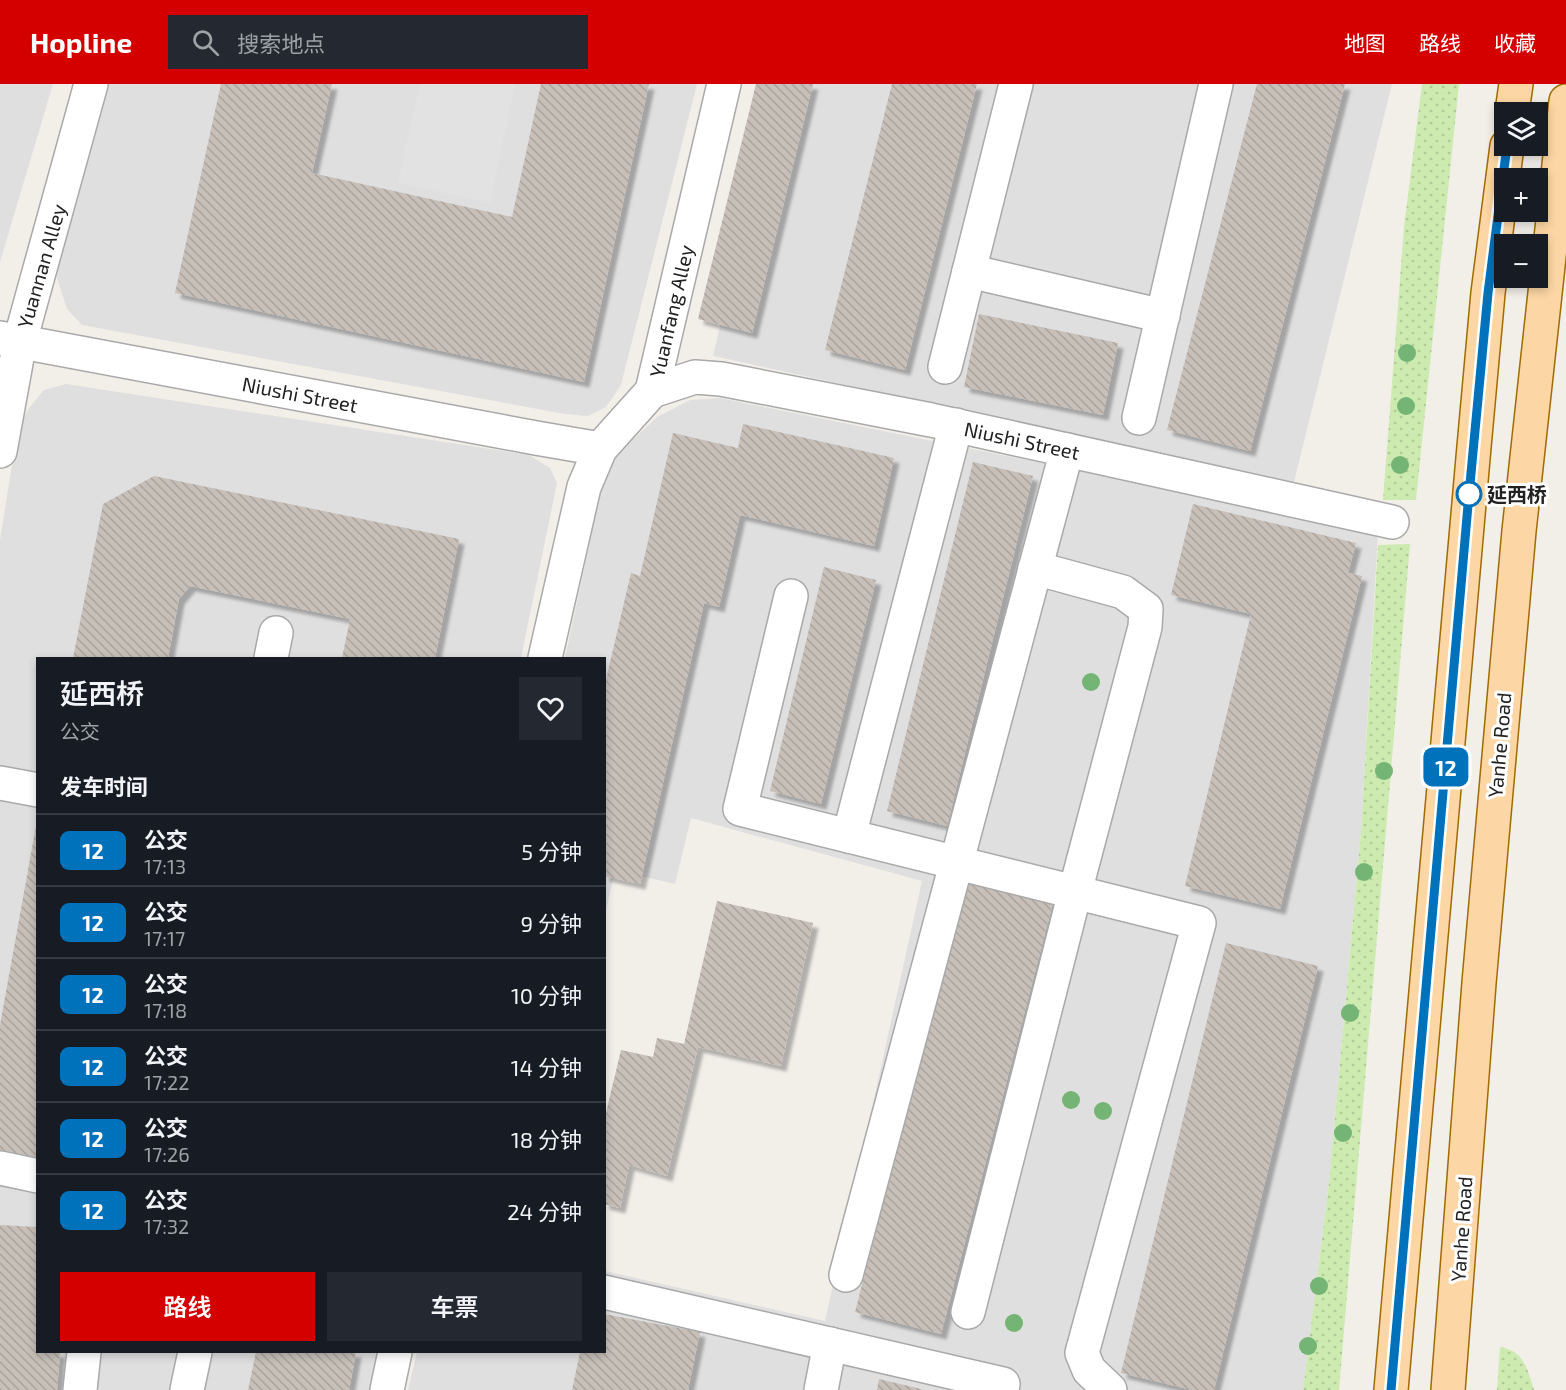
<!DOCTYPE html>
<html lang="zh">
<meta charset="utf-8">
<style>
body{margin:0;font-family:"Exo 2","Noto Sans SC",sans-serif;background:#242831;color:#f1f3f6;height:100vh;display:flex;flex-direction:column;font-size:22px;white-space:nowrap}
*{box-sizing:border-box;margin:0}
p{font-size:20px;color:#9ea1a6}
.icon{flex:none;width:33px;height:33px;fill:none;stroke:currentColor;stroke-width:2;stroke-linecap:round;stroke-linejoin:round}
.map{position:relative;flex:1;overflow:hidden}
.details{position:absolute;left:36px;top:573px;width:570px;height:696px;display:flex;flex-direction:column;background:#171b24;border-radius:0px;box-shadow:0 3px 9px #0003}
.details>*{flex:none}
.badge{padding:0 12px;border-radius:9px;font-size:21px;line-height:39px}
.fabs{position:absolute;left:1494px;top:18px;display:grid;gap:12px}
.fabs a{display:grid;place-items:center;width:54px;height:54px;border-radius:0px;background:#171b24;box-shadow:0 3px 9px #0003;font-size:30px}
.map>.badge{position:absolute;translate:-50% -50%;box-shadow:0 0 0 3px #fff}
h2{padding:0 24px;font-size:22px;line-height:54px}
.round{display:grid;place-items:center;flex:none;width:63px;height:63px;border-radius:0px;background:#242831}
.summary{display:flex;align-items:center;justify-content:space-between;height:102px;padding:0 24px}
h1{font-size:28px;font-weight:600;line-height:45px}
.cta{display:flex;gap:12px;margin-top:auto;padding:12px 24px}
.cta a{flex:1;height:69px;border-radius:0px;background:#d40000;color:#fff;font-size:24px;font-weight:600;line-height:69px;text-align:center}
.cta a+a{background:#242831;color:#f1f3f6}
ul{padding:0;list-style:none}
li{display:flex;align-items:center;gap:18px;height:72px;padding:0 24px;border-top:2px solid #363941}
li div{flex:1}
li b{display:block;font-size:22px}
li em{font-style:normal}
li .badge{min-width:66px;font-weight:700;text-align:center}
header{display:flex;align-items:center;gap:36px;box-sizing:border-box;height:84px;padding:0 30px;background:#d40000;color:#fff}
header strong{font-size:28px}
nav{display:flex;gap:33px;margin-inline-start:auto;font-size:21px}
.search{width:420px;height:54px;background:#242831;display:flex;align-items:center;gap:15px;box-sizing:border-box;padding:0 21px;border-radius:0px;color:#9ea1a6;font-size:22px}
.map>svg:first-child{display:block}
</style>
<header>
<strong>Hopline</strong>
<div class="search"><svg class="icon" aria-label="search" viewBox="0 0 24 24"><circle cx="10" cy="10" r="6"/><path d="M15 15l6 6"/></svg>搜索地点</div>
<nav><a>地图</a><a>路线</a><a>收藏</a></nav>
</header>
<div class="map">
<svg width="1566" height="1306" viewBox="0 0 1566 1306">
<defs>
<pattern id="grass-dots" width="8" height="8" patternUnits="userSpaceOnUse" patternTransform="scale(1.5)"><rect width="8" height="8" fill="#cdebb0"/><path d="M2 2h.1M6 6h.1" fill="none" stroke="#b0c997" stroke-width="1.8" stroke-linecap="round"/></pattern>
<pattern id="building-back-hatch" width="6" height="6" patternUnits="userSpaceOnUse" patternTransform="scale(1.5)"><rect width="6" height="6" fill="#c7bfb8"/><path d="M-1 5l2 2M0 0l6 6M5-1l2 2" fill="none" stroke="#aba49e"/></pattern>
<filter id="shadow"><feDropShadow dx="5.5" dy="5.5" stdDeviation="1.5" flood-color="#0004"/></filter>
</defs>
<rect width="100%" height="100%" fill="#f2efe9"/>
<g fill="#e0dfdf">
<polygon points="0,0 53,0 0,178"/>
<polygon points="109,0 697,0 621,301 606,323 588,332 565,330 82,241 67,225 57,194 60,169"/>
<polygon points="778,0 1392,0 1294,398 713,272"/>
<polygon points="66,300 529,371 550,384 557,399 521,574 38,574 38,1268 378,1268 370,1306 0,1306 0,456 18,344 29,324 44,306"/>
<polygon points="720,314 1378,447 1361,748 1329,1099 1303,1306 408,1306 417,1268 604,1268 605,1187 825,1237 922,797 691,734 675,800 615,786 605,832 604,574 565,574 605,388 620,368 657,333 690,316"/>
</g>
<g fill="url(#grass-dots)">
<polygon points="1422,0 1459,0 1416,416 1383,416 1404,143"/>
<polygon points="1410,460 1339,1306 1303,1306 1329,1099 1361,748 1378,461"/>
<path d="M 1500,1263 C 1525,1267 1527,1285 1534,1306 L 1497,1306 Z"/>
</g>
<polygon fill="#e2e2e2" points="420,0 515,0 490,119 398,99"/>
<g fill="url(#building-back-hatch)" filter="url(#shadow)">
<polygon points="221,0 332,0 312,89 512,133 541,0 649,0 584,298 175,209"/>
<polygon points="756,0 813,0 752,249 698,235"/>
<polygon points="892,0 977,0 905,286 825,266"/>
<polygon points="1257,0 1345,0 1250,367 1167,346"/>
<polygon points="979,230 1118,259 1103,331 964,303"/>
<polygon points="743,340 894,374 874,462 740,431 719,523 704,519 640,800 604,792 604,604 631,489 640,492 673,349 738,364"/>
<polygon points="973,378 1033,392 947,742 887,727"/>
<polygon points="154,392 459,455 435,574 342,574 350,535 190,502 179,515 168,574 73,574 103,420"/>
<polygon points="1193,420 1356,459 1348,489 1362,492 1280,825 1185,802 1251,530 1171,511"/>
<polygon points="824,483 876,496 821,720 770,707"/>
<polygon points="36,742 38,742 38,1074 0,1067 0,941"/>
<polygon points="968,789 1055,811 941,1250 855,1228"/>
<polygon points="717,817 813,839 781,982 698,963 667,1092 629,1081 620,1124 604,1120 604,1037 621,966 653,973 657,954 684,960"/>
<polygon points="1226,859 1318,882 1214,1306 1192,1306 1121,1289"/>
<polygon points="0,1141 38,1143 38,1268 60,1268 57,1306 0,1306"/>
<polygon points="604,1230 700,1248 688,1306 572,1306 580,1268 604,1268"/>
<polygon points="256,1268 356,1268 349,1306 248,1306"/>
<polygon points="879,1295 921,1305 921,1306 877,1306"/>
</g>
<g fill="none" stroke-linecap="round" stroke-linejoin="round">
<g stroke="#a9a9a9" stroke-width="36">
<g id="minor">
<polyline points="969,187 1163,232"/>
<polyline points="0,254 536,354 600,365"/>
<polyline points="945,283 1016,0"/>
<polyline points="652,307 695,293 721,295 931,336 1392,438"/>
<polyline points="1139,334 1216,0"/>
<polyline points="0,367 20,257 91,0"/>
<polyline points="791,512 740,725 1199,839 1082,1269 1089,1286 1110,1306"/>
<polyline points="271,574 276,549"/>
<polyline points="545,574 584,403 600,365 652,307 724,0"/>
<polyline points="0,699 38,706"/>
<polyline points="849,752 956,341"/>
<polyline points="0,1084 38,1092"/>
<polyline points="846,1191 1067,366"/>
<polyline points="604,1208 1003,1300 1002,1306"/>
<polyline points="968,1228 1075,808 1145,543 1146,525 1123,508 1035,484"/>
<polyline points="80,1306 84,1268"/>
<polyline points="187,1306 195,1268"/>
<polyline points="387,1306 395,1268"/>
<polyline points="821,1306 830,1260"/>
</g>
</g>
<g stroke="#a06b00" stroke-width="36">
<g id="major">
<polyline points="1512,28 1516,0"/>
<polyline points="1391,1306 1473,374 1488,209 1507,62"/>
<polyline points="1448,1306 1479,899 1519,447 1566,17"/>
</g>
</g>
<use href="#minor" stroke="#fff" stroke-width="33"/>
<use href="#major" stroke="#fcd6a4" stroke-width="33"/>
</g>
<g fill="#74b475">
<circle cx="1407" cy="269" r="9"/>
<circle cx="1406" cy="322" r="9"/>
<circle cx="1400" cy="381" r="9"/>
<circle cx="1091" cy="598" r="9"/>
<circle cx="1384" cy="687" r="9"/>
<circle cx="1364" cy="788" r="9"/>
<circle cx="1350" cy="929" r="9"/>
<circle cx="1071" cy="1016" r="9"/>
<circle cx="1103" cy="1027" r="9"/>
<circle cx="1343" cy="1049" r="9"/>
<circle cx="1319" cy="1202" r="9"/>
<circle cx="1014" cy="1239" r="9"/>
<circle cx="1308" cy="1262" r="9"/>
</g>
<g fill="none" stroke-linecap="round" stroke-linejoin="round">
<g stroke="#fff" stroke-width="14">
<polyline id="line" points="1391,1306 1468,421 1488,209 1507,62"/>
</g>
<use href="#line" stroke="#0072bc" stroke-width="9"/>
</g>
<circle fill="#fff" stroke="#0072bc" stroke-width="3" cx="1469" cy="410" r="12"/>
<g text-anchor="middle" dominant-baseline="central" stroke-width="6" stroke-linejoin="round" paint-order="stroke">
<g font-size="20" fill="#222" stroke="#fff">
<text transform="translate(41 182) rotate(-74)">Yuannan Alley</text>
<text transform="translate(671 227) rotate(-77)">Yuanfang Alley</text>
<text transform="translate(300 310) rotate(11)">Niushi Street</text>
<text transform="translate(1022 356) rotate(12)">Niushi Street</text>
<text transform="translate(1499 661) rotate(-85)">Yanhe Road</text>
<text transform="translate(1461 1145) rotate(-86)">Yanhe Road</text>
</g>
<g font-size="20" font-weight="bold" fill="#222" stroke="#fff" text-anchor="start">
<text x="1487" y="410">延西桥</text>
</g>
</g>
</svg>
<div class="fabs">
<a><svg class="icon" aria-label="layers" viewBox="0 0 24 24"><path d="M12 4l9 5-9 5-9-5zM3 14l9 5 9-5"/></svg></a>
<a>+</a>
<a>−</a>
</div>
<b class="badge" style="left:1446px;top:683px;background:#0072bc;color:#fff">12</b>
<section class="details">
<div class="summary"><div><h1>延西桥</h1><p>公交</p></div><a class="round"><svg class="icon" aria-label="heart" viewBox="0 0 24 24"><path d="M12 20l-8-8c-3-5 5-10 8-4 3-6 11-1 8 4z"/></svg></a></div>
<h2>发车时间</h2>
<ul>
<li><span class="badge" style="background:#0072bc;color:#fff">12</span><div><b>公交</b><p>17:13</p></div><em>5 分钟</em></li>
<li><span class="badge" style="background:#0072bc;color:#fff">12</span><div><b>公交</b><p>17:17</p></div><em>9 分钟</em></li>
<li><span class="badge" style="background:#0072bc;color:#fff">12</span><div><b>公交</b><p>17:18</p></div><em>10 分钟</em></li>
<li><span class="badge" style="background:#0072bc;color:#fff">12</span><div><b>公交</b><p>17:22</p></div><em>14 分钟</em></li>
<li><span class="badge" style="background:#0072bc;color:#fff">12</span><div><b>公交</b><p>17:26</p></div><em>18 分钟</em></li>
<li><span class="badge" style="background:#0072bc;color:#fff">12</span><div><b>公交</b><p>17:32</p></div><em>24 分钟</em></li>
</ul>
<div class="cta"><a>路线</a><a>车票</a></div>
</section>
</div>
